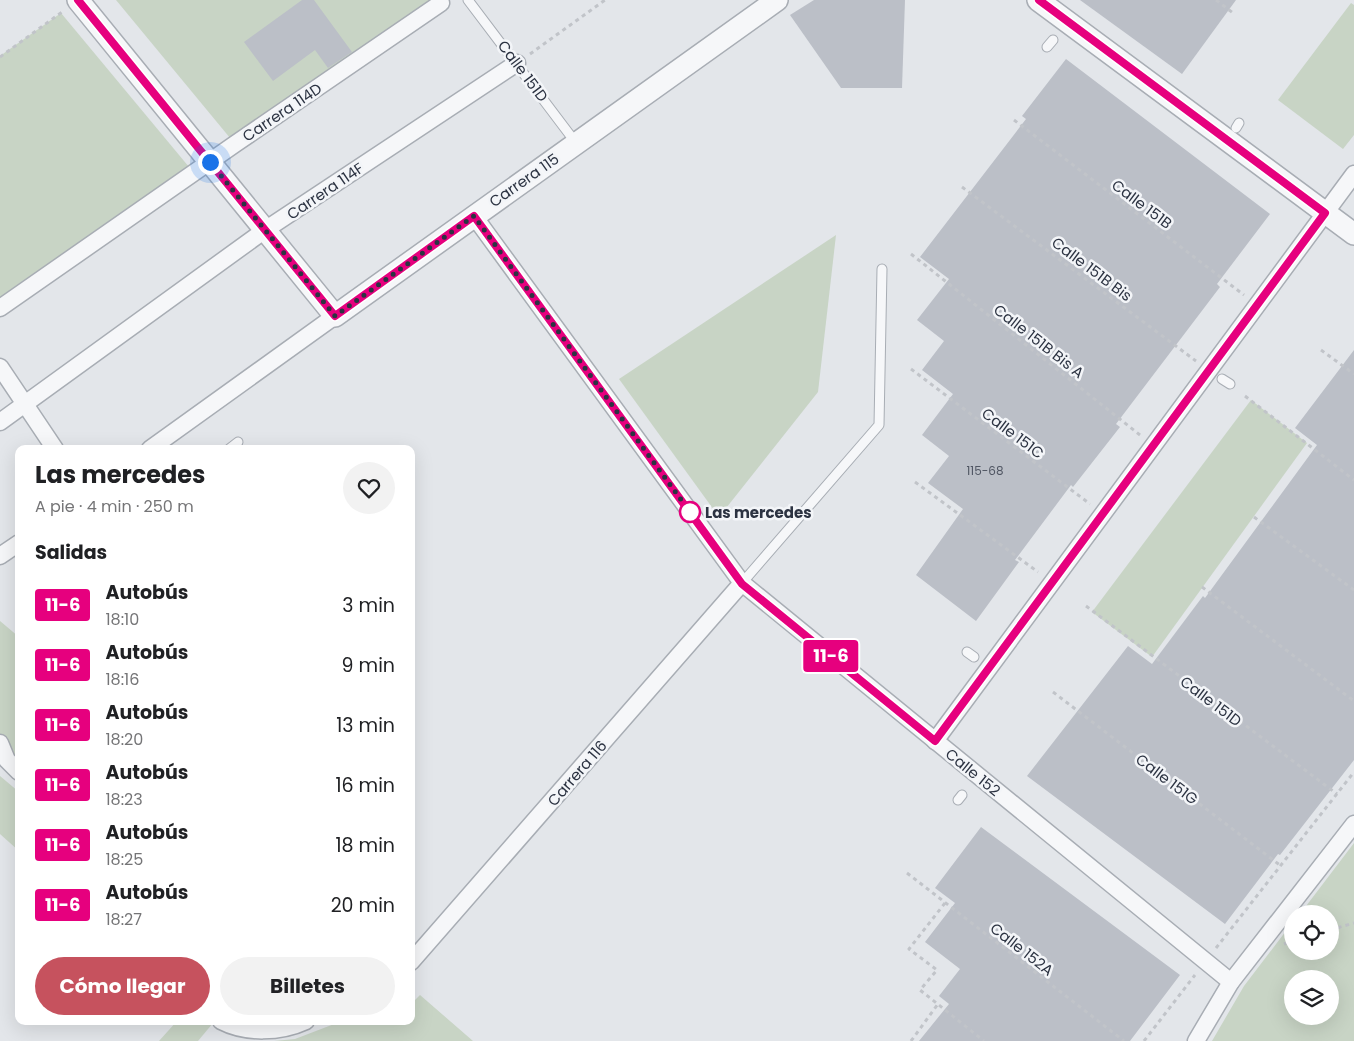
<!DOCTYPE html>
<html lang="es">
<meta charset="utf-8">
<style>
body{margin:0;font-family:Poppins,sans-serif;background:#f2f2f2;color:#202124;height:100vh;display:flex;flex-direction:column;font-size:19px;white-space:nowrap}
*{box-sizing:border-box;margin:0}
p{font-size:16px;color:#757577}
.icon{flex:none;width:28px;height:28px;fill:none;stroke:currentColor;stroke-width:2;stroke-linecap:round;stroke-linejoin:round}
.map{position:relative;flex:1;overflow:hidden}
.side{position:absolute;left:15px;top:445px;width:400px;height:580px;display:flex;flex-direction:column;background:#fff;border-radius:10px;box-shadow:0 5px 20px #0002}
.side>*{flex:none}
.badge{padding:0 10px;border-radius:4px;font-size:18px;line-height:32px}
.tools{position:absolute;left:1284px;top:905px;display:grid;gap:10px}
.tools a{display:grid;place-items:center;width:55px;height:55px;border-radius:50%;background:#fff;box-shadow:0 5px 20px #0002;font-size:25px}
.you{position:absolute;width:25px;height:25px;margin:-12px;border:4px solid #fff;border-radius:50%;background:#1a73e8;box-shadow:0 0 0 8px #1a73e833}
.map>.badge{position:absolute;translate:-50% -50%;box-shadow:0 0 0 2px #fff}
h2{padding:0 20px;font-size:19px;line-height:45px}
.round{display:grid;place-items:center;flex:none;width:52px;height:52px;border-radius:26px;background:#f2f2f2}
.headline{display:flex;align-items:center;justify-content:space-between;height:85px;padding:0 20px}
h1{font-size:24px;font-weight:700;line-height:38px}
.primary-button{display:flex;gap:10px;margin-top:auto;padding:10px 20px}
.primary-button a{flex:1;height:58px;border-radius:30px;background:#c6525e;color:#fff;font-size:20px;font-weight:700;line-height:58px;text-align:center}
.primary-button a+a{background:#f2f2f2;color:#202124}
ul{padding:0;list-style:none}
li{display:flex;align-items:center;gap:15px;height:60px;padding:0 20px}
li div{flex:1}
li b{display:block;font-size:19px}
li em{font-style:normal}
li .badge{min-width:55px;font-weight:700;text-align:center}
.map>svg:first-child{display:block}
</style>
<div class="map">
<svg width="1354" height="1041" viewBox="0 0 1354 1041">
<rect width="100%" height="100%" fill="#e3e6ea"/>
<g fill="#c8d4c5" fill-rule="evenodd">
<polygon points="116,0 446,0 235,144"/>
<polygon points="1351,3 1354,5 1354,135 1343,149 1278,100"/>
<polygon points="61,13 194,173 0,308 0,56"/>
<polygon points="836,235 818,392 719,517 619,379"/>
<polygon points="1251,400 1307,443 1152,657 1092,612"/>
<path d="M 0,621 L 19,637 L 19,762 C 9,753 10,743 0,734 Z"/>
<polygon points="0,776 19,792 19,851 0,834"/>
<path d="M 1354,843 L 1354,1041 L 1212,1041 L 1244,986 L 1292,923 L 1292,951 L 1330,951 L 1330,914 L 1300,914 ZM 1292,979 L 1330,979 L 1330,1016 L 1292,1016 Z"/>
<polygon points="420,995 473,1041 274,1041 295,1039 342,1021 411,1021 411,1004"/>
<polygon points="177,1021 210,1021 213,1023 198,1041 159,1041"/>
</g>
<g fill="#bbbfc7">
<polygon points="302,0 314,0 352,52 328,68 315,50 273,81 244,42"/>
<polygon points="814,0 905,0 902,88 841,88 790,15"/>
<polygon points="1080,0 1236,0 1182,74"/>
<polygon points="1066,59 1270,214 1217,284 1220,287 1116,424 1120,427 1073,487 1071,485 1015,560 1019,562 976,621 916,575 963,509 928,483 949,456 922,435 953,394 922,370 944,341 917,320 949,279 920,257 1026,119 1022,116"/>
<polygon points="1354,350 1354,760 1280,855 1278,854 1225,924 1027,776 1128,646 1152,664 1203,596 1205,598 1317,445 1295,428"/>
<polygon points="981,827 1180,975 1130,1041 919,1041 949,1004 939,996 960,969 925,942 955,903 935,888"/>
</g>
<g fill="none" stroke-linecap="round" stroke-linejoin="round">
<g stroke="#a8adb4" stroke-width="11">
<g id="service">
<polyline points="468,0 576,143"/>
<polyline points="1047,47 1053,40"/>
<polyline points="1236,128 1239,123"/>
<polyline points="1222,379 1230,384"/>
<polyline points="229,449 238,442"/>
<polyline points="742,583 879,425 882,269"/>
<polyline points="967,652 974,657"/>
<polyline points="958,800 962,795"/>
</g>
</g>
<g stroke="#a8adb4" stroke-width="19">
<g id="minor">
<polyline points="474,216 742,583 1231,982"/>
<polyline points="0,308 235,144 441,3"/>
<polyline points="0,367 55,449"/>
<polyline points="0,422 265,230 517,63"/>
<polyline points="150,449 335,316"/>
<polyline points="0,556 19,543"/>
<polyline points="935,741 1354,174"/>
<polyline points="0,743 7,760 19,772"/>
<polyline points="411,962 742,583"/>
<path d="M 221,1021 C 246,1034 280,1033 306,1021"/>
<polyline points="1196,1041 1231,982 1354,824"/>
</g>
</g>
<g stroke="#a8adb4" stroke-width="24">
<g id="tertiary">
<polyline points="78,0 335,316 777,0"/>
<polyline points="1038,0 1354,234"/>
</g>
</g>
<g stroke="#c1c4c9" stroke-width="3" stroke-dasharray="4 4" stroke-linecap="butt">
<polyline points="1216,0 1233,13"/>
<polyline points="530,54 605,0"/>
<polyline points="0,57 62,12"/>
<polyline points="1014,120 1244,295"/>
<polyline points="962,187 1196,361"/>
<polyline points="911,254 1140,435"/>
<polyline points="1321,350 1354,374"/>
<polyline points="911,369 1090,504"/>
<polyline points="1245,396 1354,480"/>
<polyline points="915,482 1038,572"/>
<polyline points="1254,517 1354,590"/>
<polyline points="1202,587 1354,701"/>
<polyline points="1086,606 1337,794"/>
<polyline points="1053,692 1281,866"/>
<polyline points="907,873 1124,1041"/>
<polyline points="945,903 909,949 937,970 920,990 984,1041"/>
<polyline points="1330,930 1354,923"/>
<polyline points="1284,944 1292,941"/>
<polyline points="1216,948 1354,772"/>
<polyline points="911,1041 938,1004"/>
<polyline points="1144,1041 1195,975"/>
</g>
<use href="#service" stroke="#f6f7f9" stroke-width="9"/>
<use href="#minor" stroke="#f6f7f9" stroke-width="16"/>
<use href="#tertiary" stroke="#f6f7f9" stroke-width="21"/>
</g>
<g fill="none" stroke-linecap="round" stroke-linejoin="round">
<g stroke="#fff" stroke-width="11">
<polyline id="line" points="78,0 335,316 474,216 742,584 935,741 1325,213 1039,0"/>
</g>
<use href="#line" stroke="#e6007e" stroke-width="8"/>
<polyline stroke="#2c3342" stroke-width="5" stroke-dasharray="0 9" points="210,162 335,316 474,216 690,512"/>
</g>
<circle fill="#fff" stroke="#e6007e" stroke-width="2.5" cx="690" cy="512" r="10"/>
<g text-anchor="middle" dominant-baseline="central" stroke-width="5" stroke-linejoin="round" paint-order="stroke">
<g font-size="12" fill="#505663">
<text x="985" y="470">115-68</text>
</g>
<g font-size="15" fill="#2c3342" stroke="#f3f5f8">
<text transform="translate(523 71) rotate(53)">Calle 151D</text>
<text transform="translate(282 112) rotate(-34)">Carrera 114D</text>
<text transform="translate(524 180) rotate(-35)">Carrera 115</text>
<text transform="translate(325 191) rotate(-34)">Carrera 114F</text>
<text transform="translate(1142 204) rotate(37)">Calle 151B</text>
<text transform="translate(1092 269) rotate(37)">Calle 151B Bis</text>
<text transform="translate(1039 341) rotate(38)">Calle 151B Bis A</text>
<text transform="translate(1013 433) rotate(37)">Calle 151C</text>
<text transform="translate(1211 701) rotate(37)">Calle 151D</text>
<text transform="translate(973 772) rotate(39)">Calle 152</text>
<text transform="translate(577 773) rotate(-49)">Carrera 116</text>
<text transform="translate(1167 779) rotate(37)">Calle 151G</text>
<text transform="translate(1022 949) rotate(38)">Calle 152A</text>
</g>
<g font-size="15" font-weight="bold" fill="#2c3342" stroke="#f3f5f8" text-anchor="start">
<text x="705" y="512">Las mercedes</text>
</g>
</g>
</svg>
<div class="tools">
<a><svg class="icon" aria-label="locate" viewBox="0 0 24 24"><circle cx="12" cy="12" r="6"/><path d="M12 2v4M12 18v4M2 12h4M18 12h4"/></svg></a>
<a><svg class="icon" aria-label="layers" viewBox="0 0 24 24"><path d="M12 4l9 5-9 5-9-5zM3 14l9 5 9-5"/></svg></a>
</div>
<div class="you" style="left:210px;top:162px"></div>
<b class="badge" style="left:831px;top:656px;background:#e6007e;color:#fff">11-6</b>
<section class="side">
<div class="headline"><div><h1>Las mercedes</h1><p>A pie · 4 min · 250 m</p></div><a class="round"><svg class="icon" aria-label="heart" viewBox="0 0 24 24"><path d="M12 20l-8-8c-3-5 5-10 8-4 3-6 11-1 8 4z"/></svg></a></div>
<h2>Salidas</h2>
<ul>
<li><span class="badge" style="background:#e6007e;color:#fff">11-6</span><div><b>Autobús</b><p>18:10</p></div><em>3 min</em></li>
<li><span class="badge" style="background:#e6007e;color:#fff">11-6</span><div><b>Autobús</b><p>18:16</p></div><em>9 min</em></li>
<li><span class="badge" style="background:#e6007e;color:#fff">11-6</span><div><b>Autobús</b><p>18:20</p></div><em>13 min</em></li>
<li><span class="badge" style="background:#e6007e;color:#fff">11-6</span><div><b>Autobús</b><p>18:23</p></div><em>16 min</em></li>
<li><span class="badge" style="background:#e6007e;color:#fff">11-6</span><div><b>Autobús</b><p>18:25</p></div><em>18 min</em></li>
<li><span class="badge" style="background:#e6007e;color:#fff">11-6</span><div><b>Autobús</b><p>18:27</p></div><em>20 min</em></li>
</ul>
<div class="primary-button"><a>Cómo llegar</a><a>Billetes</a></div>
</section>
</div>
